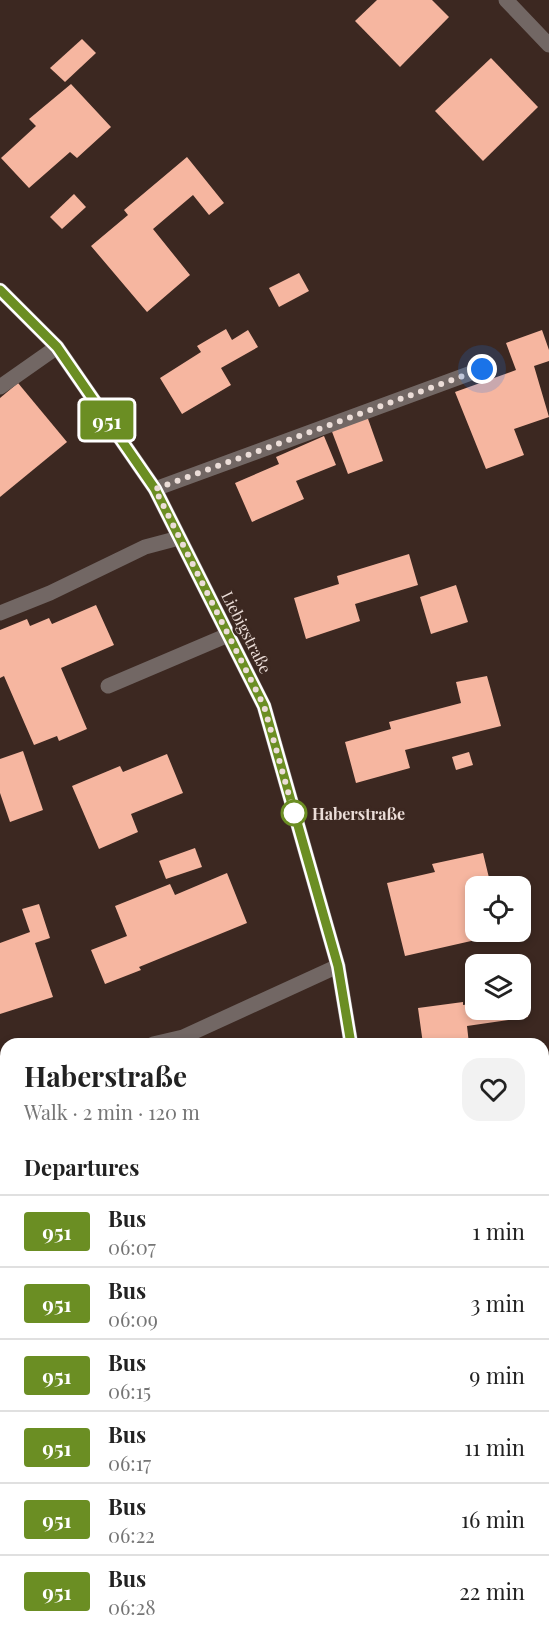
<!DOCTYPE html>
<meta charset="utf-8">
<style>
body{margin:0;font-family:"Playfair Display",serif;background:#f2f2f2;color:#222;height:100vh;display:flex;flex-direction:column;font-size:22px;white-space:nowrap}
*{box-sizing:border-box;margin:0}
p{font-size:20px;color:#767676}
.icon{flex:none;width:33px;height:33px;fill:none;stroke:currentColor;stroke-width:2;stroke-linecap:round;stroke-linejoin:round}
.map{position:relative;flex:1;overflow:hidden}
.panel{position:absolute;left:0px;top:1038px;width:549px;height:602px;display:flex;flex-direction:column;background:#fff;border-radius:18px 18px 0 0;box-shadow:0 3px 9px #0003}
.panel>*{flex:none}
.badge{padding:0 12px;border-radius:4px;font-size:21px;line-height:39px}
.buttons{position:absolute;left:465px;top:876px;display:grid;gap:12px}
.buttons a{display:grid;place-items:center;width:66px;height:66px;border-radius:12px;background:#fff;box-shadow:0 3px 9px #0003;font-size:30px}
.you{position:absolute;width:30px;height:30px;margin:-15px;border:4px solid #fff;border-radius:50%;background:#1a73e8;box-shadow:0 0 0 9px #1a73e833}
.map>.badge{position:absolute;translate:-50% -50%;box-shadow:0 0 0 3px #fff}
h2{padding:0 24px;font-size:22px;line-height:54px}
.round{display:grid;place-items:center;flex:none;width:63px;height:63px;border-radius:18px;background:#f2f2f2}
.overview{display:flex;align-items:center;justify-content:space-between;height:102px;padding:0 24px}
h1{font-size:28px;font-weight:700;line-height:45px}
ul{padding:0;list-style:none}
li{display:flex;align-items:center;gap:18px;height:72px;padding:0 24px;border-top:2px solid #e0e0e0}
li div{flex:1}
li b{display:block;font-size:22px}
li em{font-style:normal}
li .badge{min-width:66px;font-weight:700;text-align:center}
.map>svg:first-child{display:block}
</style>
<div class="map">
<svg width="549" height="1639" viewBox="0 0 549 1639">
<rect width="100%" height="100%" fill="#3c2821"/>
<g fill="#f6b6a0">
<polygon points="377,0 432,0 449,17 400,67 355,21"/>
<polygon points="82,39 96,53 65,82 50,68"/>
<polygon points="491,58 538,107 483,161 435,111"/>
<polygon points="71,84 111,127 77,158 70,152 29,188 1,158 36,126 29,119"/>
<polygon points="187,157 224,203 209,215 193,195 153,229 190,275 147,312 91,246 128,215 124,210"/>
<polygon points="74,194 86,207 62,229 50,217"/>
<polygon points="299,273 309,291 279,307 269,288"/>
<polygon points="226,329 232,340 248,330 258,347 221,368 231,385 182,414 160,378 201,352 197,346"/>
<polygon points="542,330 549,350 549,361 534,366 549,417 514,429 524,455 486,469 455,392 516,370 506,343"/>
<polygon points="18,383 67,442 0,497 0,398"/>
<polygon points="367,416 383,461 348,474 331,429"/>
<polygon points="324,436 336,465 296,481 304,499 252,522 235,483 279,464 276,457"/>
<polygon points="409,554 418,585 355,604 360,621 306,639 294,598 339,584 337,576"/>
<polygon points="456,585 468,622 431,634 420,597"/>
<polygon points="96,605 114,645 61,668 87,729 59,741 57,736 34,745 4,676 0,678 0,630 27,619 30,626 49,618 52,624"/>
<polygon points="487,676 501,726 405,750 410,768 356,783 345,742 391,729 389,722 461,703 456,682"/>
<polygon points="23,751 43,810 10,822 0,793 0,759"/>
<polygon points="469,752 473,765 456,770 452,757"/>
<polygon points="167,754 183,793 131,814 138,832 99,849 72,786 120,766 123,772"/>
<polygon points="195,848 202,867 166,879 159,861"/>
<polygon points="483,853 491,886 476,886 476,932 501,932 502,934 405,956 387,883 435,872 432,864"/>
<polygon points="227,873 247,923 139,967 141,970 105,984 91,950 127,936 115,906 170,884 175,895"/>
<polygon points="39,904 50,938 35,943 53,997 0,1014 0,943 30,932 22,909"/>
<polygon points="525,995 528,1017 467,1026 469,1044 423,1044 418,1008 463,1002 463,1005 476,1003 476,1010 520,1010 520,996"/>
<polygon points="6,1518 6,1584 3,1584 0,1568 0,1519"/>
<polygon points="543,1546 549,1546 549,1582 543,1581"/>
<polygon points="256,1634 326,1634 325,1639 256,1639"/>
</g>
<g fill="none" stroke-linecap="round" stroke-linejoin="round">
<g stroke="#726764" stroke-width="15">
<polyline points="0,387 57,347"/>
<polyline points="155,489 482,369"/>
<polyline points="0,613 50,593 145,547 179,538"/>
<polyline points="108,686 228,635"/>
</g>
<g stroke="#726764" stroke-width="15">
<polyline points="506,0 549,45"/>
<polyline points="0,290 57,347 155,489 264,706 338,966 351,1044"/>
<polyline points="153,1044 183,1037 338,966"/>
<polyline points="0,1077 6,1076"/>
<polyline points="383,1639 383,1634"/>
</g>
</g>
<g fill="none" stroke-linecap="round" stroke-linejoin="round">
<g stroke="#fff" stroke-width="14">
<polyline id="line" points="0,290 57,347 155,489 264,706 338,966 351,1044"/>
</g>
<use href="#line" stroke="#6b8e23" stroke-width="9"/>
<polyline stroke="#ebddd8" stroke-width="6" stroke-dasharray="0 10.8" points="294,813 264,706 155,489 482,369"/>
</g>
<circle fill="#fff" stroke="#6b8e23" stroke-width="3" cx="294" cy="813" r="12"/>
<g text-anchor="middle" dominant-baseline="central" stroke-width="6" stroke-linejoin="round" paint-order="stroke">
<g font-size="16" fill="#ebddd8" stroke="#3c2821">
<text transform="translate(247 632) rotate(63)">Liebigstraße</text>
</g>
<g font-size="16" font-weight="bold" fill="#ebddd8" stroke="#3c2821" text-anchor="start">
<text x="312" y="813">Haberstraße</text>
</g>
</g>
</svg>
<div class="buttons">
<a><svg class="icon" aria-label="locate" viewBox="0 0 24 24"><circle cx="12" cy="12" r="6"/><path d="M12 2v4M12 18v4M2 12h4M18 12h4"/></svg></a>
<a><svg class="icon" aria-label="layers" viewBox="0 0 24 24"><path d="M12 4l9 5-9 5-9-5zM3 14l9 5 9-5"/></svg></a>
</div>
<div class="you" style="left:482px;top:369px"></div>
<b class="badge" style="left:107px;top:420px;background:#6b8e23;color:#fff">951</b>
<section class="panel">
<div class="overview"><div><h1>Haberstraße</h1><p>Walk · 2 min · 120 m</p></div><a class="round"><svg class="icon" aria-label="heart" viewBox="0 0 24 24"><path d="M12 20l-8-8c-3-5 5-10 8-4 3-6 11-1 8 4z"/></svg></a></div>
<h2>Departures</h2>
<ul>
<li><span class="badge" style="background:#6b8e23;color:#fff">951</span><div><b>Bus</b><p>06:07</p></div><em>1 min</em></li>
<li><span class="badge" style="background:#6b8e23;color:#fff">951</span><div><b>Bus</b><p>06:09</p></div><em>3 min</em></li>
<li><span class="badge" style="background:#6b8e23;color:#fff">951</span><div><b>Bus</b><p>06:15</p></div><em>9 min</em></li>
<li><span class="badge" style="background:#6b8e23;color:#fff">951</span><div><b>Bus</b><p>06:17</p></div><em>11 min</em></li>
<li><span class="badge" style="background:#6b8e23;color:#fff">951</span><div><b>Bus</b><p>06:22</p></div><em>16 min</em></li>
<li><span class="badge" style="background:#6b8e23;color:#fff">951</span><div><b>Bus</b><p>06:28</p></div><em>22 min</em></li>
</ul>
</section>
</div>
